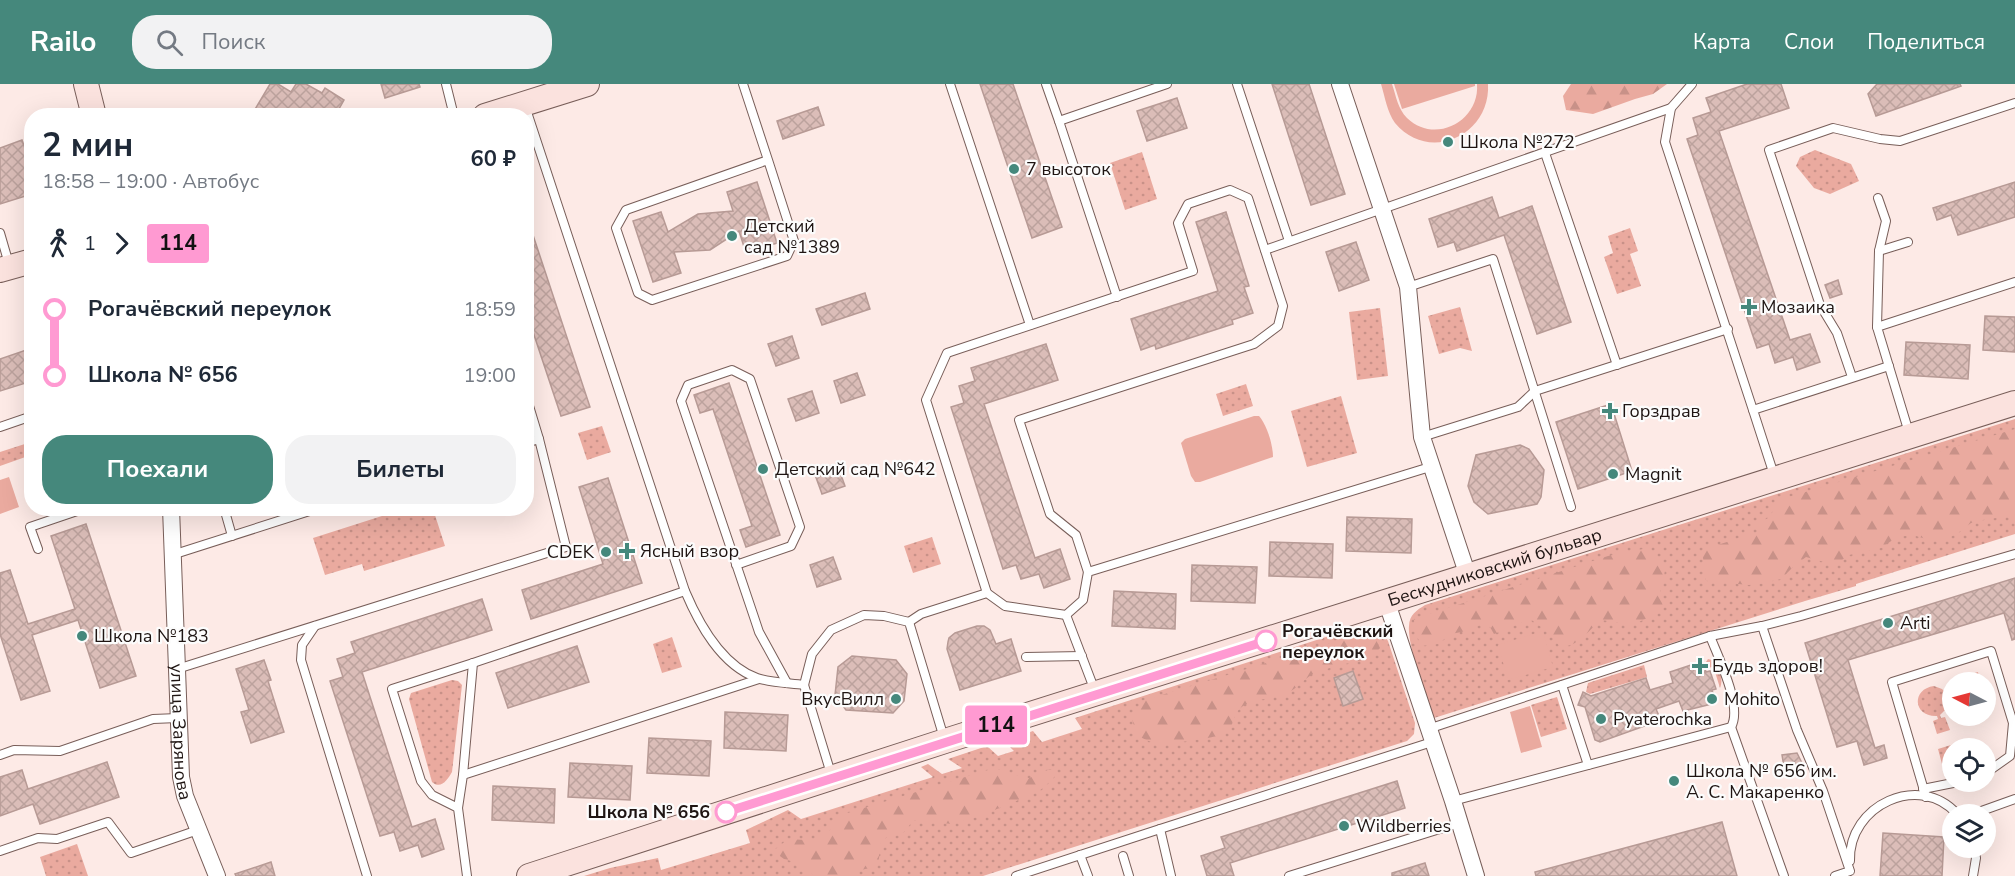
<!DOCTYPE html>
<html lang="ru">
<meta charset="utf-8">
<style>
body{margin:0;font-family:"Nunito Sans",sans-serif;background:#f2f2f3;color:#1f2937;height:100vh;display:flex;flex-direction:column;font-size:22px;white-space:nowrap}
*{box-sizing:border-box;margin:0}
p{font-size:20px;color:#747a83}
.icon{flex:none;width:33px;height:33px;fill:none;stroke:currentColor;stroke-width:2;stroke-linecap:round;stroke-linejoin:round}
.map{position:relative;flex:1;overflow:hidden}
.details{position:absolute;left:24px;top:24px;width:510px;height:408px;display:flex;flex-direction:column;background:#fff;border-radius:24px;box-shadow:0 6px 24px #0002}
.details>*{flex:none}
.badge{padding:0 12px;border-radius:4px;font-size:21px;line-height:39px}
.needle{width:39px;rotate:276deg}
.fabs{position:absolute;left:1942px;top:588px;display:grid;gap:12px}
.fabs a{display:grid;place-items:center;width:54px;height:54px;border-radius:50%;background:#fff;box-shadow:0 6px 24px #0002;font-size:30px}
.map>.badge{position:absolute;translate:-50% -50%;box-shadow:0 0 0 3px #fff}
.legs{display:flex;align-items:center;gap:9px;height:66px;padding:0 18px;font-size:20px}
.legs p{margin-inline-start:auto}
.summary{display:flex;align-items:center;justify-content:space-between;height:102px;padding:0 18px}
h1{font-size:33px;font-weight:700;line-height:45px}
.cta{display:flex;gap:12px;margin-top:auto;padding:12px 18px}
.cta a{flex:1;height:69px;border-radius:24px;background:#45887c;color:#fff;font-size:24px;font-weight:700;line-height:69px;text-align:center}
.cta a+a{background:#f2f2f3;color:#1f2937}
ul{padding:0 18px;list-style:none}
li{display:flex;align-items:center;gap:21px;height:66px;font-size:22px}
li i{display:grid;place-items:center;width:9px;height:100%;margin:0 8px;background:currentColor}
li i::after{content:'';width:15px;height:15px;margin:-8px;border:4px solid;border-radius:50%;background:#fff}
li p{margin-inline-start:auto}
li:first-child i{background:linear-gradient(#0000 50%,currentColor 0)}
li:last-child i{background:linear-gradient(currentColor 50%,#0000 0)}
header{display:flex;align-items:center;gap:36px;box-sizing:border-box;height:84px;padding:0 30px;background:#45887c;color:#fff}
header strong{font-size:28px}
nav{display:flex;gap:33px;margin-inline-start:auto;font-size:21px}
.search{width:420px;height:54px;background:#f2f2f3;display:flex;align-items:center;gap:15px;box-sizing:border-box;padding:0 21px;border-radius:24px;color:#747a83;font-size:22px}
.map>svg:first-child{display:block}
</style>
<header>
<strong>Railo</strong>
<div class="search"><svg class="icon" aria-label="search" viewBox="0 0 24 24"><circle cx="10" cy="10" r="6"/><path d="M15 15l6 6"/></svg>Поиск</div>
<nav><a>Карта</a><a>Слои</a><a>Поделиться</a></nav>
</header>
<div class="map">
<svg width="2015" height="792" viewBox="0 0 2015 792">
<defs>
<pattern id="grass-dots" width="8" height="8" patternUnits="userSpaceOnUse" patternTransform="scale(1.5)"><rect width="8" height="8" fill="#eaaa9f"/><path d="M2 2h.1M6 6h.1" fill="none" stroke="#c89188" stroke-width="1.8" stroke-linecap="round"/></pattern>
<pattern id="forest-firs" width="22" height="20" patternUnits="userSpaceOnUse" patternTransform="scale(1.5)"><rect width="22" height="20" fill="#eaaa9f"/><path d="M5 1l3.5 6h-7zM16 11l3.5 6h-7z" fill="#c89188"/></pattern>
<pattern id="building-cross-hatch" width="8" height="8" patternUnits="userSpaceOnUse" patternTransform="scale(1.5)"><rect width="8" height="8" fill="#dbbdb8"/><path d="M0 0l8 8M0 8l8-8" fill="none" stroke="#bca29d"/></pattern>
</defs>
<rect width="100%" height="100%" fill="#fdeae6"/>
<g fill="url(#grass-dots)">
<polygon points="1815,66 1851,80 1859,97 1830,110 1814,104 1796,82 1800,73"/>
<polygon points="1142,68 1157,115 1125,126 1110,79"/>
<polygon points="1630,144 1638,167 1630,170 1641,202 1617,210 1604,173 1613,169 1608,152"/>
<polygon points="1460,223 1472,267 1460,264 1439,270 1428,232"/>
<polygon points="1380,224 1388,292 1357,296 1349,228"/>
<polygon points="1246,300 1253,322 1223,332 1216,310"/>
<polygon points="1341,312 1357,369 1307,383 1291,327"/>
<path d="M 2015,335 L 2015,450 L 1856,500 L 1856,502 L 1805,517 L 1434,634 C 1427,613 1407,562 1409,542 C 1409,531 1417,526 1425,521 Z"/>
<polygon points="602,342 611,368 587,376 578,349"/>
<polygon points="31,358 31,371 0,382 0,368"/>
<polygon points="407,424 433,425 445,462 364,487 362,480 325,491 313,454"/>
<polygon points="932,453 941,480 913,489 904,462"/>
<path d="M 1360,542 C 1373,543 1382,545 1388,557 L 1415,639 L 1414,650 L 1407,657 L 983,792 L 584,792 L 610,784 L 658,774 L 661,786 L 750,759 L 746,746 L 788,726 L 801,735 L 933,693 L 921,683 L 928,680 L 942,690 L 962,684 L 948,675 L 987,662 L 998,672 L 1014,667 L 1004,657 L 1033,647 L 1042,658 L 1082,645 L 1075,634 Z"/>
<polygon points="672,553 682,583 662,589 653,560"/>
<path d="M 1708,575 L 1715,577 C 1719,584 1724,596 1720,604 L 1715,588 L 1713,588 L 1712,583 L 1708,584 L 1706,578 Z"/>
<polygon points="1644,581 1647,593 1590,610 1586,608 1588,599"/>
<polygon points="1978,588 1980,598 1963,598 1961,593"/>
<path d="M 452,596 L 458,597 L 462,601 L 452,688 C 448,695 441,706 432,698 L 409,615 L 411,609 Z"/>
<path d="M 1934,602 L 1942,605 L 1947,610 L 1950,609 L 1948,604 L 1953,603 L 1953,616 L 1951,613 L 1948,614 L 1947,624 L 1940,631 L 1941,634 L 1945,633 L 1950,646 L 1937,650 L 1933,637 L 1938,635 L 1937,632 C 1913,633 1911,605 1934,602 Z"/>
<polygon points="1557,613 1567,645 1541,653 1531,621"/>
<polygon points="1967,656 1969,664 1953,664 1953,676 1942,680 1938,665"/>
<polygon points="77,760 88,792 46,792 40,773"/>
</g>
<g fill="url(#forest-firs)">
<polygon points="1571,0 1667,0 1653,10 1635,15 1593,30 1566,26 1563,12"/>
<polygon points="2015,345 2015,432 1987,435 1971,439 1958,449 1944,456 1929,456 1913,451 1897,453 1881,464 1849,471 1835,481 1806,473 1793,483 1781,495 1765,499 1749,501 1706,497 1702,466 1758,448 1757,440 1768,434 1782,415"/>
<path d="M 1643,465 L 1661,478 L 1665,485 L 1664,493 L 1659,499 L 1663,522 L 1660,529 C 1652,530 1648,534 1641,537 C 1629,542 1613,537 1600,536 C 1588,548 1577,563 1560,563 L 1550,549 L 1530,535 L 1494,550 L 1490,543 L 1482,540 L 1466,547 L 1451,550 L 1438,560 L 1421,562 L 1415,547 L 1414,535 L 1608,472 Z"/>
<path d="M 1351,553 L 1369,553 L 1376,556 L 1380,564 L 1374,571 L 1367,575 C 1349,579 1329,583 1313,590 C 1303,595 1297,606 1283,611 C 1269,615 1255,615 1243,622 C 1232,629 1235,642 1226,649 C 1222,653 1165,661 1158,660 C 1151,659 1144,654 1137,652 L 1132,635 L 1142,617 Z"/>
<path d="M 1050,685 L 1057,689 L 1052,696 L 1038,708 L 980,732 L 952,740 L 913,736 C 906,747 902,753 888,752 L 881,758 L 878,782 L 861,786 L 851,792 L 814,792 L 801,780 L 784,775 L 773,767 L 788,755 C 817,757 825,757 841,731 L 988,686 L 1003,686 L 1027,695 Z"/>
</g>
<g fill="#eaaa9f">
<path d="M 1381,0 L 1392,0 C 1396,12 1398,25 1407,34 C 1435,61 1480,37 1477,0 L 1488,0 C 1491,51 1429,80 1395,39 C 1387,28 1385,13 1381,0 Z"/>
<polygon points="1394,0 1475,0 1475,2 1402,25"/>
<path d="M 1254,332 L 1259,332 C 1267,341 1273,361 1273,373 L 1200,398 L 1195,398 L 1191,392 L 1181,359 L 1185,355 Z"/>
<polygon points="9,393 19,423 0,430 0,396"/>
<polygon points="1543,547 1553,583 1508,596 1498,561"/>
<polygon points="1530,622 1542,663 1521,669 1510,628"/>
</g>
<g fill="url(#building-cross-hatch)" stroke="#b79a95" stroke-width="1.5">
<polygon points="270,0 278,0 291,8 296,0 306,0 322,9 325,4 344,16 335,32 251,32"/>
<polygon points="381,0 419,0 420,3 385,14"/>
<polygon points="980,0 1013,0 1062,143 1032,154"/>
<polygon points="1272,0 1309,0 1345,110 1311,121"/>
<polygon points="1747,0 1781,0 1789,24 1719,47 1790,256 1810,250 1820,278 1797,286 1793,273 1775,279 1769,260 1757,264 1687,55 1698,51 1693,34 1711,28 1706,14"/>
<polygon points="1877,0 1960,0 1961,2 1876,32 1868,10"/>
<polygon points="1177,14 1187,44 1147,57 1137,27"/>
<polygon points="818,23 824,41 783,55 777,37"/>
<polygon points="22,56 32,84 32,110 0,120 0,64"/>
<polygon points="757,98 777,159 746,169 739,147 710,166 674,168 681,189 653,198 633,137 661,128 668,148 698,130 733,127 727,108"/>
<polygon points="2015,98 2015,133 1958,151 1951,131 1937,136 1933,124"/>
<polygon points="1492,113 1499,134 1532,122 1571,238 1537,250 1504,151 1457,167 1454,158 1438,163 1429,135"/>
<polygon points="1226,128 1249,202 1244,203 1253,229 1232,236 1233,240 1156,265 1155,261 1141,266 1131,235 1218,207 1196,138"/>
<polygon points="529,139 590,323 561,332 526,227 526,140"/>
<polygon points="1356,158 1369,196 1339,207 1326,168"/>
<polygon points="1838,196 1842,210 1830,214 1825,201"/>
<polygon points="865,209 870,225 822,241 816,225"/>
<polygon points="1985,232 2015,233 2015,268 1983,266"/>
<polygon points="792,252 799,274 776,282 768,260"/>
<polygon points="1906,258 1970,261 1968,295 1904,291"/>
<polygon points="1046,260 1058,296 984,320 1035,474 1060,465 1070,495 1044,504 1039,490 1021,495 1016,481 1003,485 951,323 964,319 959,302 975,297 971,284"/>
<polygon points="32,264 32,297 0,307 0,275"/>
<polygon points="857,289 865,311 841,319 834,297"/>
<polygon points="729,299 780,451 746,463 740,446 752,442 713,325 700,329 694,311"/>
<polygon points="812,307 819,329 796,337 788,315"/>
<polygon points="1611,320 1632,387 1578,405 1556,338"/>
<polygon points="1520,361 1529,365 1544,386 1541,413 1537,420 1488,430 1474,418 1468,402 1476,371"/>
<polygon points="837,380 845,402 822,410 814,388"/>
<polygon points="608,394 642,499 531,535 522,506 603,480 579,403"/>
<polygon points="1347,433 1412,435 1411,469 1346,467"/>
<polygon points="86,440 136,592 100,604 78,536 32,551 50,607 21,616 0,550 0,489 10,486 28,540 75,525 51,452"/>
<polygon points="1270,458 1333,460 1332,494 1269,492"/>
<polygon points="833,473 841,495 817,503 810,481"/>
<polygon points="1192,481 1257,483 1255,519 1191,517"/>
<polygon points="2015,494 2015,555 2012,556 2004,529 1848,576 1875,664 1884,661 1887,674 1864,681 1857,657 1837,663 1805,559"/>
<polygon points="1114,507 1176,510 1175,545 1112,542"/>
<polygon points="482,515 492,546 362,588 412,743 435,735 444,765 422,773 418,761 400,767 394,748 380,752 330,597 343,593 337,575 355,569 351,558"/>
<polygon points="977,542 984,542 990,546 996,560 1011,555 1021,587 960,606 947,565 948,558 949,554 955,549"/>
<polygon points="577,562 589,598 508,624 496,589"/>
<polygon points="852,572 896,576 907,590 904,617 893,629 846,626 835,611 838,583"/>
<polygon points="264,576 271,596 268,597 284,648 251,659 241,628 249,626 236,585"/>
<polygon points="1703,577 1706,588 1710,587 1716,605 1712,606 1716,619 1683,627 1679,617 1656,625 1659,632 1656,638 1600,658 1595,656 1585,623 1578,621 1583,608 1591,612 1646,594 1650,606 1673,599 1670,588"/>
<polygon points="1353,587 1363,615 1343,622 1334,594"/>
<polygon points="725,628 788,631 786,667 724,664"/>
<polygon points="649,654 711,657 709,692 647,689"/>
<polygon points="1797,669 1803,681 1784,683 1782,671"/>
<polygon points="107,678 119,713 40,740 33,720 0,732 0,693 22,686 28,705"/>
<polygon points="570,679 632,682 630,716 568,713"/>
<polygon points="1397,697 1405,724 1230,779 1234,792 1207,792 1201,772 1225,764 1221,753"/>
<polygon points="493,702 555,705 554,739 492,736"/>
<polygon points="1722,738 1737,792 1536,792 1535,788"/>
<polygon points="1883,749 1944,753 1942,792 1880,792"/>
<polygon points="271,778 275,792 236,792 235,790"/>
<polygon points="1425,779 1429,792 1392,792 1392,789"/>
</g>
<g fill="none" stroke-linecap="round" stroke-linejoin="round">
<g stroke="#785e59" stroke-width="10">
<g id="lane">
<polyline points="446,0 454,32"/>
<polyline points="743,0 768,76 626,126 616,144 638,209 652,216 787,172 794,157 768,76"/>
<polyline points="950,0 1030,241"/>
<polyline points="1046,0 1059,37"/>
<polyline points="1237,0 1289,157"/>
<polyline points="1692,0 1671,24 1665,58 1753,326"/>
<path d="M 525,22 L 685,507 C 699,540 721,581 757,594 C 771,599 789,599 804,601 L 832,693"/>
<polyline points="1545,69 1617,281"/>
<polyline points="0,149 9,180"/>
<polyline points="1265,166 1671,24"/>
<polyline points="1879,167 1908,158"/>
<polyline points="1408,203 1493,175 1571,423"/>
<polyline points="1117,213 1059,37 1167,0"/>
<polyline points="1877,243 1879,167 1886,137 1878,114"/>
<polyline points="1852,293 1837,249 1820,221 1769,66 1833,44 1880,55 1900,57 2015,19"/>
<polyline points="526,312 539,355"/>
<polyline points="0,343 32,332"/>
<polyline points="1910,352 1877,243 2015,198"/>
<polyline points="1422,353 1518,323 1535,307 1728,245"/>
<polyline points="1775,394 1753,326 1889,282"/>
<polyline points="224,424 232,452"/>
<polyline points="38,465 30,443 86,424"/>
<polyline points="172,471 319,424"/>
<polyline points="736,481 791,462 800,443 750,295 732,286 688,301 681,317 754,533 759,548 787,599"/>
<polyline points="987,509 926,316 947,269 1193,187 1178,139 1188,120 1230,106 1248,114 1283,222 1278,242 1254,260 1019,336 1050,430 1076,451 1088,488"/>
<polyline points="1066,531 1095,607"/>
<polyline points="909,538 921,530 987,509 1005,522 1066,531 1083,516 1088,488 1430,383"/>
<polyline points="315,542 302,561 301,576 367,792"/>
<polyline points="1762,542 1797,646 1823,707 1850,787 1835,792"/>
<polyline points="1026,573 1082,572"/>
<polyline points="177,585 566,463 539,355 526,359"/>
<polyline points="804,601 812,570 831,546 864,531 884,532 909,538 944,654"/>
<polyline points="1562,601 1588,681"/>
<polyline points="1731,643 1784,792"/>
<polyline points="1428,645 1710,552 1762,542 1801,532 2015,470"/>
<polyline points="0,671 14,666 60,667 153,635 178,634"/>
<polyline points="463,691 473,579"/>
<polyline points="1923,705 1958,698"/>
<polyline points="1926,713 1892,598 1991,567 2013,639 2010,672 1986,689"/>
<path d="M 1453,717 L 1731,643 C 1743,623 1718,573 1710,552"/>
<polyline points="458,724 463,691 759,595"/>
<polyline points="1973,730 2015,715"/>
<polyline points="0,767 38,754 57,755 108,738 131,769 198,746"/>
<polyline points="1080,771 1088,792"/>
<polyline points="1123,772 1129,792"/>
<path d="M 1850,777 C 1848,721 1920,688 1957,730"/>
<polyline points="467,792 458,724 432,711 421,697 392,605 473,579 685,507"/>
<polyline points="1016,792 1160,745"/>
<polyline points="1171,792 1160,745 1432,658"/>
<polyline points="1289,792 1459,739"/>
<polyline points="1973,792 1976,774 1974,764"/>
</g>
</g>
<g stroke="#785e59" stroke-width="18">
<g id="street">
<polyline points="1340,0 1408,203 1422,353 1468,492"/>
<path id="s1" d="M 171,424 L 181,693 L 185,712 L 217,792"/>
<polyline points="1387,519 1453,717 1476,792"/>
</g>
</g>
<g stroke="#785e59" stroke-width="26">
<g id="secondary">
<polyline points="86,0 94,32"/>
<polyline points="485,32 587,0"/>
<polyline points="0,186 32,177"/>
<path id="s2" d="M 529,792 L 945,657 L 2015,319"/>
</g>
</g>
<use href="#lane" stroke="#fff" stroke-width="8"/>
<use href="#street" stroke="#fff" stroke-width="16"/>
<use href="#secondary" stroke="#fbe2de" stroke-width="24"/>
</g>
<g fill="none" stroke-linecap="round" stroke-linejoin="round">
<g stroke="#fff" stroke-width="14">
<polyline id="line-1" points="726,728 1266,557"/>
</g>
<use href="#line-1" stroke="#ff9ad2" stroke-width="9"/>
</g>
<g fill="#45887c" stroke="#fcfcfc" stroke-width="2">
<circle cx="1448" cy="58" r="6"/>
<circle cx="1014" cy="85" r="6"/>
<circle cx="732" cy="152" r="6"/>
<path d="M1746 214h6v6h6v6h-6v6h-6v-6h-6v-6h6z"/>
<path d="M1607 318h6v6h6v6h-6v6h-6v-6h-6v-6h6z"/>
<circle cx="763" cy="385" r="6"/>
<circle cx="1613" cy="390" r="6"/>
<path d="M624 458h6v6h6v6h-6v6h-6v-6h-6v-6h6z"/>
<circle cx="606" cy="468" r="6"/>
<circle cx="1888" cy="539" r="6"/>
<circle cx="82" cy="552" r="6"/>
<path d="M1697 573h6v6h6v6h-6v6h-6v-6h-6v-6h6z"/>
<circle cx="896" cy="615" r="6"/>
<circle cx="1712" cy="615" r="6"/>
<circle cx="1601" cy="635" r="6"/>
<circle cx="1674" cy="697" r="6"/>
<circle cx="1344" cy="742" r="6"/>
</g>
<g fill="#fff" stroke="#ff9ad2" stroke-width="3">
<circle cx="1266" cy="557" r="10"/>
<circle cx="726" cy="728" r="10"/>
</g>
<g text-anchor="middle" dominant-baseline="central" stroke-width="4.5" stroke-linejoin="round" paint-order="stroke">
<g font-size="18" fill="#1f1513" stroke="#fcfcfc" text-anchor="start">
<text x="1460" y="58">Школа №272</text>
<text x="1026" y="85">7 высоток</text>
<text x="744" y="142">Детский<tspan x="744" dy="21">сад №1389</tspan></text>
<text x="1761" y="223">Мозаика</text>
<text x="1622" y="327">Горздрав</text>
<text x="775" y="385">Детский сад №642</text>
<text x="1625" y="390">Magnit</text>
<text x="640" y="467">Ясный взор</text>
<text x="594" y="468" text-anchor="end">CDEK</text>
<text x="1900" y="539">Arti</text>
<text x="94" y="552">Школа №183</text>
<text x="1712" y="582">Будь здоров!</text>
<text x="884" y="615" text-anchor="end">ВкусВилл</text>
<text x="1724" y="615">Mohito</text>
<text x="1613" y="635">Pyaterochka</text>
<text x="1686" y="687">Школа № 656 им.<tspan x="1686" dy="21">А. С. Макаренко</tspan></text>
<text x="1356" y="742">Wildberries</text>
</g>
<g font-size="18" fill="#1f1513" stroke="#fcfcfc">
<text stroke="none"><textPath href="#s2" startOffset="1014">Бескудниковский бульвар</textPath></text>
<text stroke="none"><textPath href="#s1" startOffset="224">улица Зарянова</textPath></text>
</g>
<g font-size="18" font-weight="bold" fill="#1f1513" stroke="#fcfcfc" text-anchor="start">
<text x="1282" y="547">Рогачёвский<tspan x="1282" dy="21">переулок</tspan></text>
<text x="710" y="728" text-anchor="end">Школа № 656</text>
</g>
</g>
</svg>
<div class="fabs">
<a><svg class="needle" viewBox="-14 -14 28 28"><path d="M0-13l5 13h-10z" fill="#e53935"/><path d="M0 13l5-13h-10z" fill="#747a83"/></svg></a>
<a><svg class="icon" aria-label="locate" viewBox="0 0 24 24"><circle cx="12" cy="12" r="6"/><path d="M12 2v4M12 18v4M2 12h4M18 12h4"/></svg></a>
<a><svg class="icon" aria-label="layers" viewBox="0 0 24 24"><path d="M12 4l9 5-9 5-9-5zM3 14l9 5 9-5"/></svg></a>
</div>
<b class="badge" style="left:996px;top:641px;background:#ff9ad2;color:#111">114</b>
<section class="details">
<div class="summary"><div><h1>2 мин</h1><p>18:58 – 19:00 · Автобус</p></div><b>60 ₽</b></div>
<div class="legs"><svg class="icon" aria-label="walk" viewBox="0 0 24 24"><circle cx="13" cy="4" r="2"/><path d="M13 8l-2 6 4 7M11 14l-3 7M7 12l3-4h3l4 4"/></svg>1<svg class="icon" aria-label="forward" viewBox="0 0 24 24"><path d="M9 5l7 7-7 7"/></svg><b class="badge" style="background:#ff9ad2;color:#111">114</b></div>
<ul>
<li><i style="color:#ff9ad2"></i><b>Рогачёвский переулок</b><p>18:59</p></li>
<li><i style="color:#ff9ad2"></i><b>Школа № 656</b><p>19:00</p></li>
</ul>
<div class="cta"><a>Поехали</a><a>Билеты</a></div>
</section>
</div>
